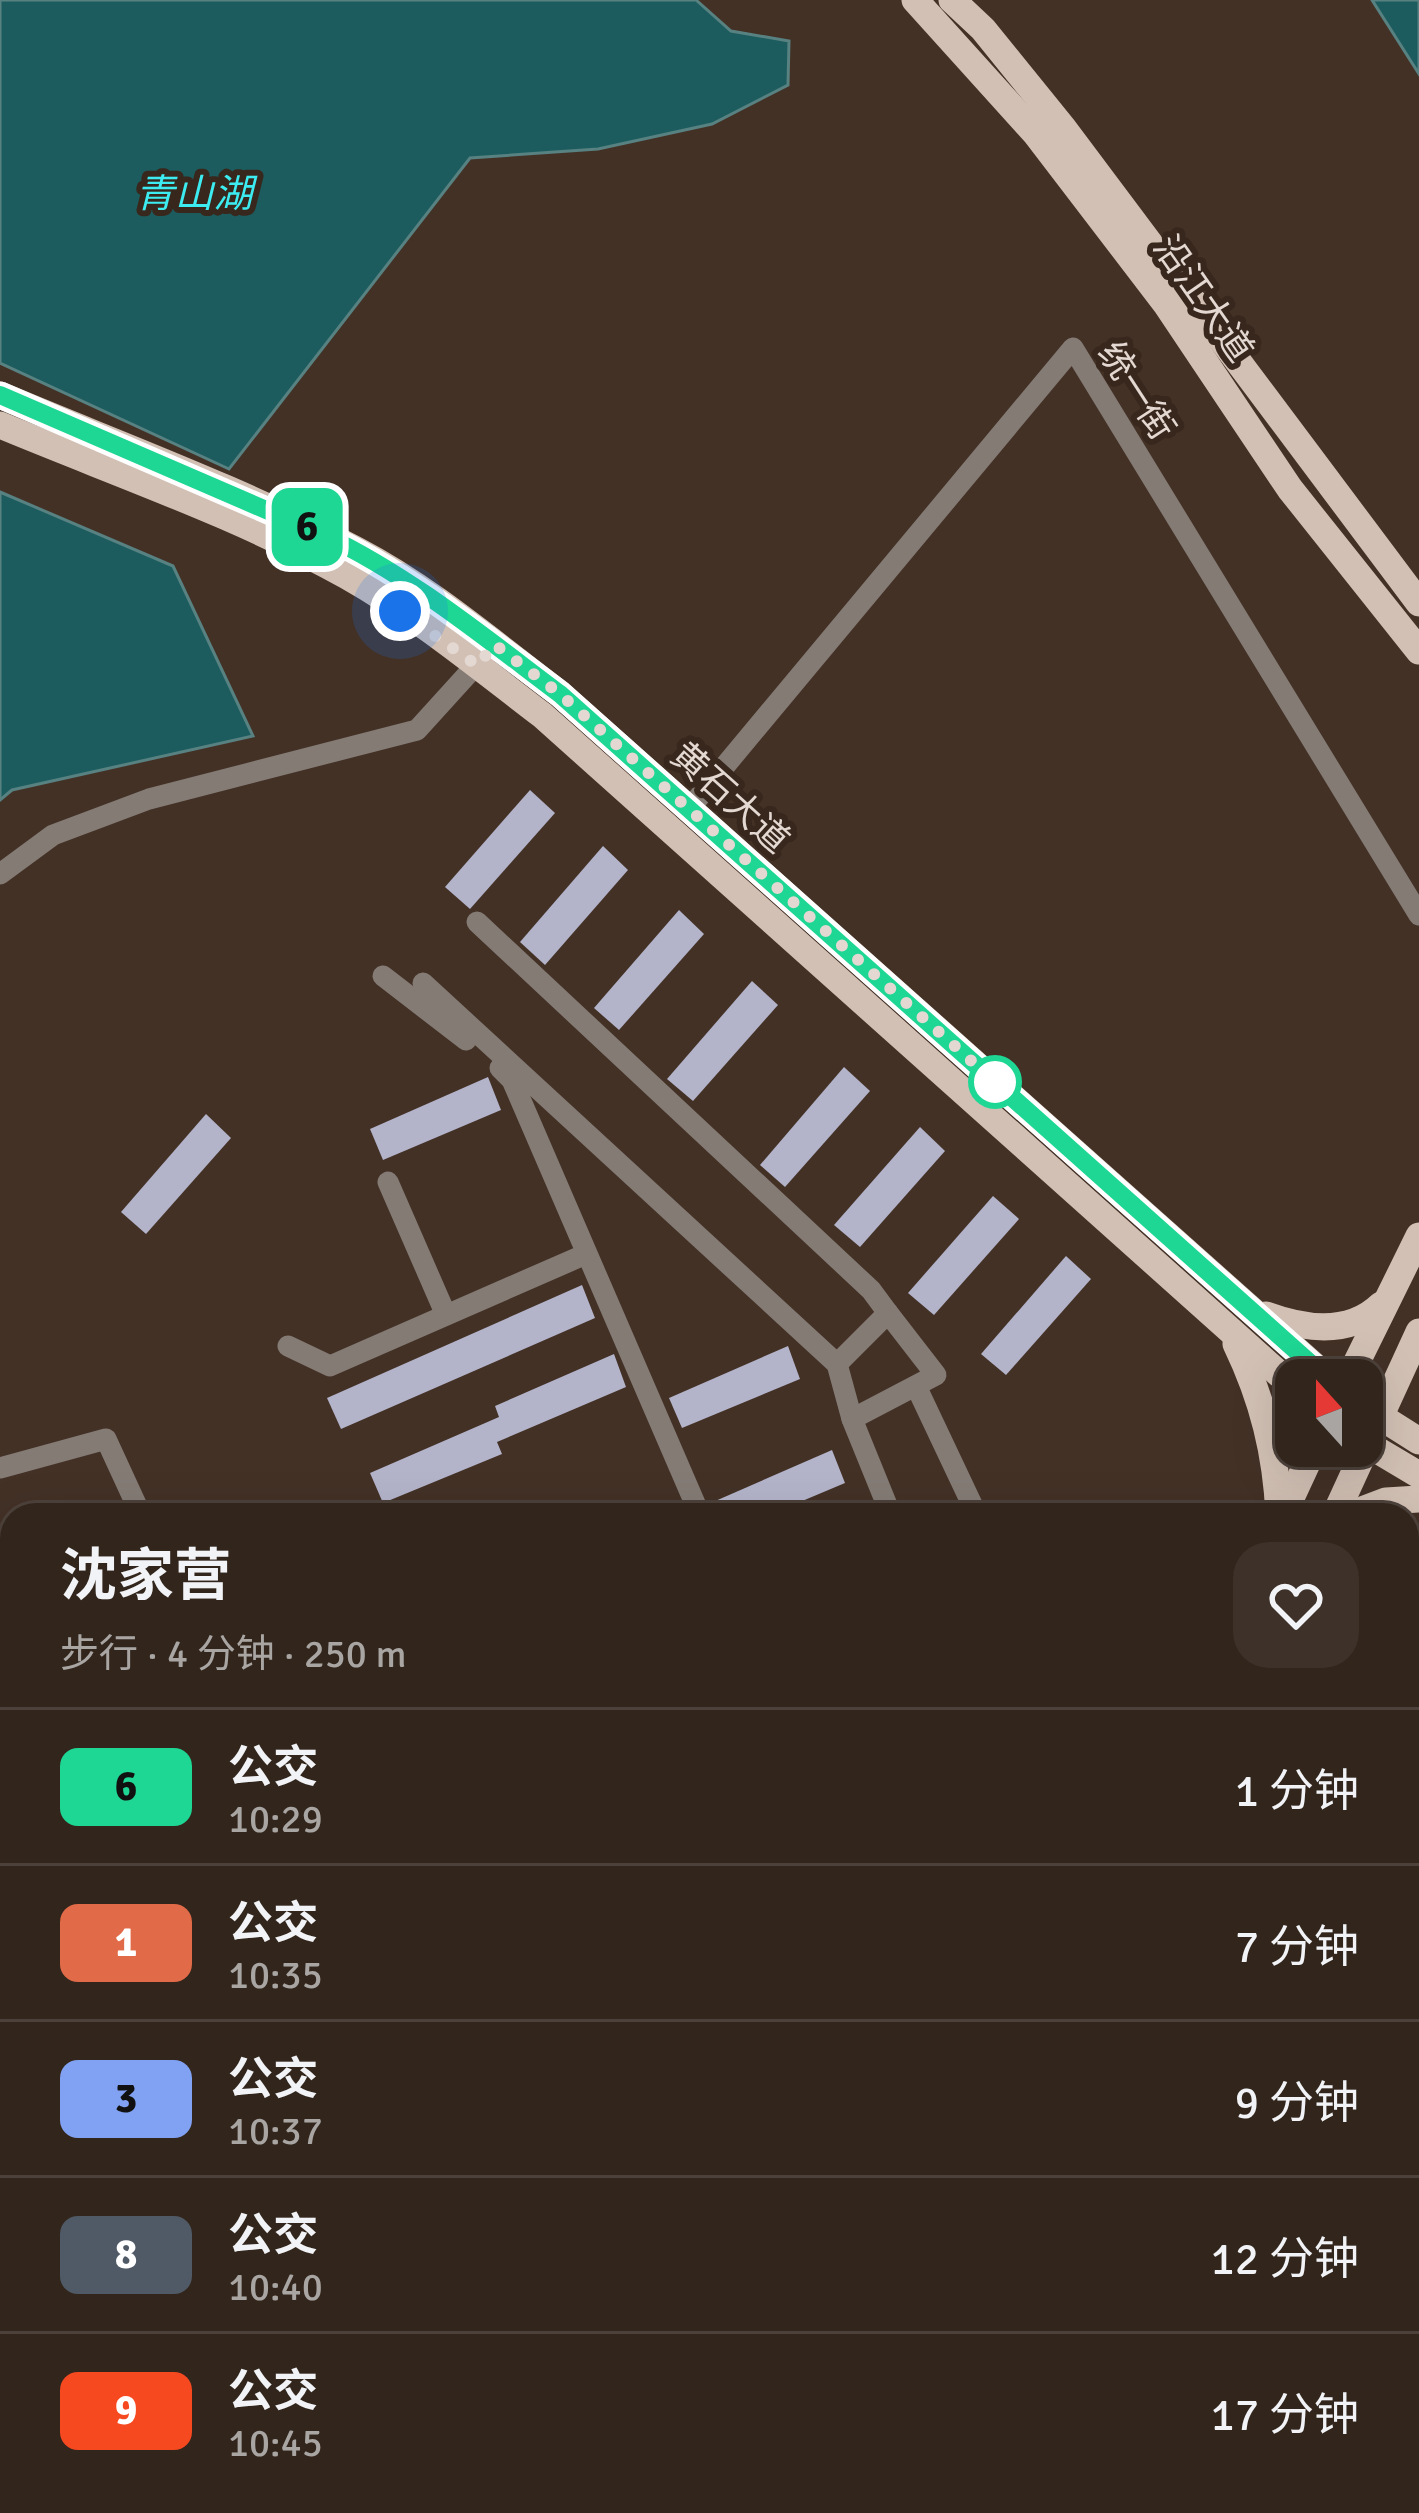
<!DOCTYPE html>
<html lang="zh">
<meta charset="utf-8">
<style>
body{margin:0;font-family:Signika,"Noto Sans SC",sans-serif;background:#3d3129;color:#f1f3f6;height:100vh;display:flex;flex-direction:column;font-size:45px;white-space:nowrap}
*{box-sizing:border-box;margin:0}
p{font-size:39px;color:#a8a5a3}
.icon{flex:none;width:66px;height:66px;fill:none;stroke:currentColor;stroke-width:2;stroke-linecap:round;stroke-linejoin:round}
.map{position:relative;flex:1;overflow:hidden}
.side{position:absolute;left:0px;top:1503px;width:1419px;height:1011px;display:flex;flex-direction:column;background:#32251c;border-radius:36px 36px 0 0;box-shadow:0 12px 48px #0002,0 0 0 3px #4d423b}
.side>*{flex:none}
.badge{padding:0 24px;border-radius:18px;font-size:42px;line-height:78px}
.needle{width:78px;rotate:339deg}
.controls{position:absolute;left:1275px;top:1359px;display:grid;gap:24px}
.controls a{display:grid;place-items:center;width:108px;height:108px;border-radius:24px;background:#32251c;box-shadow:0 12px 48px #0002,0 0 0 3px #4d423b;font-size:60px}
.you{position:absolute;width:60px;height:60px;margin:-30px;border:9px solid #fff;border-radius:50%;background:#1a73e8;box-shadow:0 0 0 18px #1a73e833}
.map>.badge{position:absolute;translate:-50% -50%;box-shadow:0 0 0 6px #fff}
.round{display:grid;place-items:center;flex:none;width:126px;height:126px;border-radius:36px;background:#3d3129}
.head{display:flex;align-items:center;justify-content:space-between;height:204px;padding:0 60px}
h1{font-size:57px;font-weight:700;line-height:90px}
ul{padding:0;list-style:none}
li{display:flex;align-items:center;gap:36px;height:156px;padding:0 60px;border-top:3px solid #4d423b}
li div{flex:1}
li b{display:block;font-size:45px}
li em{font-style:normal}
li .badge{min-width:132px;font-weight:700;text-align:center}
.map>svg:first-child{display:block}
</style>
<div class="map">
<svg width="1419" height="2513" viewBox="0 0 1419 2513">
<rect width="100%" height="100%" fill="#433126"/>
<g fill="#463b2b">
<polygon points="0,1749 12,1752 12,2502 780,2502 775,2513 0,2513"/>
<polygon points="1052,2502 1333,2502 1338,2513 1047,2513"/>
</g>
<g fill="#1c5c5e" stroke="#588181" stroke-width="3">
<polygon points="0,0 696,0 731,31 789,41 788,85 712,124 598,149 470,158 229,469 0,363"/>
<polygon points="1372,0 1419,0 1419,74"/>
<polygon points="0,492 173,566 253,736 12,790 0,800"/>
</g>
<g fill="#b3b3ca">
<polygon points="530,790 555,813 470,909 445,887"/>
<polygon points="603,846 628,870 545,965 520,942"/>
<polygon points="679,910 704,934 619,1030 594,1008"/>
<polygon points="752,981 778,1005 693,1101 667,1079"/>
<polygon points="844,1067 870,1091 785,1187 760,1165"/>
<polygon points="488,1077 501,1110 383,1160 370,1129"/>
<polygon points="206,1114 231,1138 146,1234 121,1212"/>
<polygon points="920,1127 945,1151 860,1247 834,1225"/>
<polygon points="993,1196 1019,1219 934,1315 908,1293"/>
<polygon points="1066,1256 1091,1279 1006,1375 981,1354"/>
<polygon points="582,1285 595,1318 341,1429 327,1398"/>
<polygon points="788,1346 800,1379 682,1428 669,1398"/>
<polygon points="614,1354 626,1387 497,1442 502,1454 383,1503 370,1473 499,1417 495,1406"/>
<polygon points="832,1450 845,1483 769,1515 719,1515 713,1502"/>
</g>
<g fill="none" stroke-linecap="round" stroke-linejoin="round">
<polyline stroke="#92837b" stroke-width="4.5" stroke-dasharray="3 9" stroke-linecap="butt" points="917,2513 922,2502"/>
<g stroke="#847b75" stroke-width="21">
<polyline points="689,809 1073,348 1419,915"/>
<polyline points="0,874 53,835 149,799 417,730 486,654"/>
<polyline points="477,922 871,1290 888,1313"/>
<polyline points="383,976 466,1040"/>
<polyline points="423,983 837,1364 852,1419 891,1515"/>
<polyline points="500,1068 512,1080 700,1515"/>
<polyline points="388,1182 446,1315"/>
<polyline points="288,1346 330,1366 586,1254"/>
<polyline points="837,1364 888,1313 936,1375 852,1419"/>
<polyline points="916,1386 977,1515"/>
<polyline points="0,1468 106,1439 141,1515"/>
<polyline points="0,2414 12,2418"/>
<polyline points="737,2502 760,2513"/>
</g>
<g stroke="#d2c0b4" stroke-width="27">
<polyline points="915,0 1036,134 1166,304 1290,489 1419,651"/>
<polyline points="952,0 983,29 1064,129 1419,603"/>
<path d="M 0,395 C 119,445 242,490 356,550 C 429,588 494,644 560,694 L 1330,1380"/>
<path d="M 0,425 C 115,473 238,515 347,576 C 416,615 479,667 542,715 L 1296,1389"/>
<path d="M 1266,1315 C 1304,1329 1349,1336 1381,1305"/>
<path d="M 1236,1344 C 1263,1400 1276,1453 1279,1515"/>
<polyline points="1348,1380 1419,1236"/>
<polyline points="1362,1405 1419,1441"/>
<polyline points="1362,1441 1419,1475"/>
<polyline points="1283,1515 1315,1446"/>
<polyline points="1335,1515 1419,1332"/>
<polyline points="1349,1515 1386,1501 1419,1499"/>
<polyline points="814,2513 819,2502"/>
<polyline points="873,2513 878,2502"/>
</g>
<g stroke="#b3a69e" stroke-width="3">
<polyline points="1296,1515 1298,1511"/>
<polyline points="831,2513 837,2502"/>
</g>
</g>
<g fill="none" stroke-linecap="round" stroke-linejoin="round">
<g stroke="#fff" stroke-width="27">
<path id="line" d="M 0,395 L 324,535 C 410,576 484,637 560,694 L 1329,1380"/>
</g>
<use href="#line" stroke="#1fd794" stroke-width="18"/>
<polyline stroke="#e4d8d2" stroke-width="12" stroke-dasharray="0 21.6" points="400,611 478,666 494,644 560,694 995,1082"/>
</g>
<circle fill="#fff" stroke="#1fd794" stroke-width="6" cx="995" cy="1082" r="24"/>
<g text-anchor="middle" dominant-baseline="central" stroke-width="12" stroke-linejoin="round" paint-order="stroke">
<g font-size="36" fill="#e4d8d2" stroke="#38271c">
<text transform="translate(1203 299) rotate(55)">沿江大道</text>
<text transform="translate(1136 391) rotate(57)">统一街</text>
<text transform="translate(730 798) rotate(42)">黄石大道</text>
</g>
<g font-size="39" font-style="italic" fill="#3cecf0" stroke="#38271c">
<text x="194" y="194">青山湖</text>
</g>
</g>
</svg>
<div class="controls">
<a><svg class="needle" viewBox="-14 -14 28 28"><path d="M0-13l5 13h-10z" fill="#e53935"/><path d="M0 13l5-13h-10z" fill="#a8a5a3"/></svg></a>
</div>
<div class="you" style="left:400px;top:611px"></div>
<b class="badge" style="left:307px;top:527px;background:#1fd794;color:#111">6</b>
<section class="side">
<div class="head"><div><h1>沈家营</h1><p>步行 · 4 分钟 · 250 m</p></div><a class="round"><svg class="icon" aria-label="heart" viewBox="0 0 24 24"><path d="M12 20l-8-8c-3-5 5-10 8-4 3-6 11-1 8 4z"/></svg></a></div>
<ul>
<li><span class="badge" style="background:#1fd794;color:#111">6</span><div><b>公交</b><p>10:29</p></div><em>1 分钟</em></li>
<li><span class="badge" style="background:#e16b48;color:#fff">1</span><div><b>公交</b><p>10:35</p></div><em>7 分钟</em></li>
<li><span class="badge" style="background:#81a2f2;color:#111">3</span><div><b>公交</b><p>10:37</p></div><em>9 分钟</em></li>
<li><span class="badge" style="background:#4f5a66;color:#fff">8</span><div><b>公交</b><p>10:40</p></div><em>12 分钟</em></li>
<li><span class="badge" style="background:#f64920;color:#fff">9</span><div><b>公交</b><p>10:45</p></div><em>17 分钟</em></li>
</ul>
</section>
</div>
